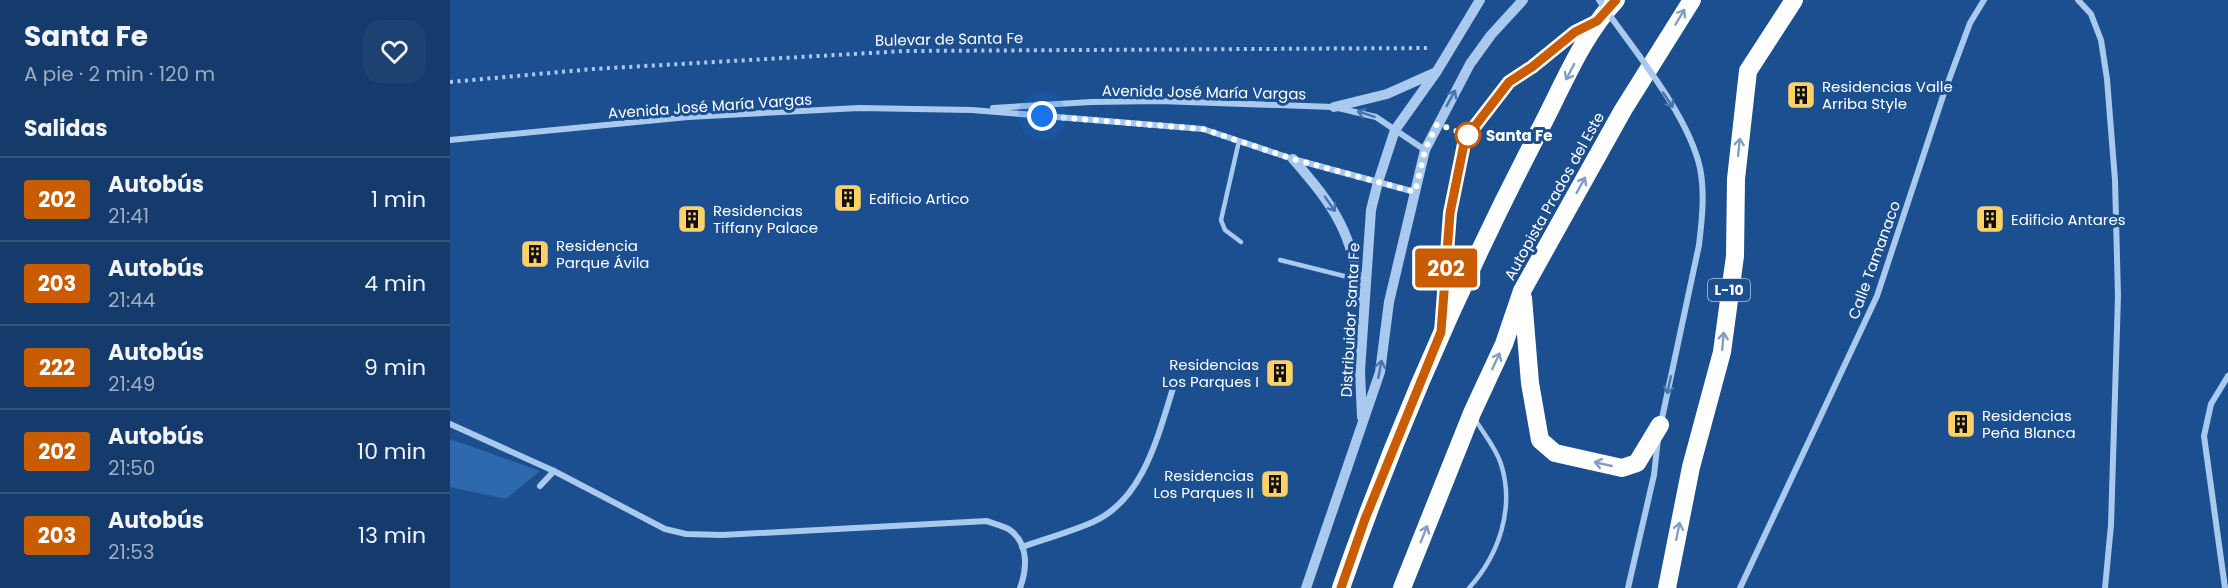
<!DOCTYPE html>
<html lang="es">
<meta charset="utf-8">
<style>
body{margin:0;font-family:Poppins,sans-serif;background:#1d4271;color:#f1f3f6;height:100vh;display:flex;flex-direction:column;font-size:22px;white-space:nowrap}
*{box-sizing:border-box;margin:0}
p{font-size:20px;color:#9dadc1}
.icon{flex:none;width:33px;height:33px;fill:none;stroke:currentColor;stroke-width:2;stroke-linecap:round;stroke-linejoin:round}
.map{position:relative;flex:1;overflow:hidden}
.sheet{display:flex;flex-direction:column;background:#143b6b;width:450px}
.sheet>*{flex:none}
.badge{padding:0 12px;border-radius:4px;font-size:21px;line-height:39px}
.you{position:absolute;width:30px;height:30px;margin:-15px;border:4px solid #fff;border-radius:50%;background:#1a73e8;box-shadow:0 0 0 9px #1a73e833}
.map>.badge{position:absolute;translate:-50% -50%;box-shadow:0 0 0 3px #fff}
h2{padding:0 24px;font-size:22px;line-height:54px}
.round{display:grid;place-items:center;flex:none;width:63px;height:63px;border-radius:18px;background:#1d4271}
.summary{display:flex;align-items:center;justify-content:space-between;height:102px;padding:0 24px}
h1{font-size:28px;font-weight:700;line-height:45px}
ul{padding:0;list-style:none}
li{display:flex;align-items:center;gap:18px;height:84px;padding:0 24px;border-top:2px solid #33557e}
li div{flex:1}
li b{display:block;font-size:22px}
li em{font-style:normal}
li .badge{min-width:66px;font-weight:700;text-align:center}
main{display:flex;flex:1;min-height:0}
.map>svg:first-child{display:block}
</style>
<main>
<section class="sheet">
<div class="summary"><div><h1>Santa Fe</h1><p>A pie · 2 min · 120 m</p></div><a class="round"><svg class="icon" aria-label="heart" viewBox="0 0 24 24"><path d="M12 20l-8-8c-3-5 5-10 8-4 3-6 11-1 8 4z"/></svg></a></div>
<h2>Salidas</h2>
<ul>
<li><span class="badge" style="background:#c95b00;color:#fff">202</span><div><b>Autobús</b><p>21:41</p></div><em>1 min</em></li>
<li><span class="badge" style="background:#c95b00;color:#fff">203</span><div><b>Autobús</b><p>21:44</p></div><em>4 min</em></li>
<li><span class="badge" style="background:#c95b00;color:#fff">222</span><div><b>Autobús</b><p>21:49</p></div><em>9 min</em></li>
<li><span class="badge" style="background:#c95b00;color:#fff">202</span><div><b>Autobús</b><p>21:50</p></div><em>10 min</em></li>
<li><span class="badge" style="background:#c95b00;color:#fff">203</span><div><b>Autobús</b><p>21:53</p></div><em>13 min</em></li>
</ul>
</section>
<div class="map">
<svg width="1778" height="588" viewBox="0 0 1778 588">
<rect width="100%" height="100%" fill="#1b4f8f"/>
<polygon fill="#2e69ad" points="0,439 90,471 56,499 0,487"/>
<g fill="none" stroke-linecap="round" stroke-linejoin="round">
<polyline stroke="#a9c9ee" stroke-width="4" stroke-dasharray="3 4.5" stroke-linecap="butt" points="0,82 143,69 455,51 981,48"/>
<g stroke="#a9c9ee" stroke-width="4.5">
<polyline points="789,141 771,220 775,230 791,242"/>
<polyline points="830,260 906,279"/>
<polyline points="992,315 1000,213 1015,139 1059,82 1082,67 1125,32 1139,25"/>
<path d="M 1019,588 C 1049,555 1065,508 1051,464 C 1046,448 1033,433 1025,419"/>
</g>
<g stroke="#a9c9ee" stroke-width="6">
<polyline points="1628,0 1641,14 1651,40 1657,79 1665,180 1668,296 1661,525 1655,588"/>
<polyline points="543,108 641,102 709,101 884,107 926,117 975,150"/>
<polyline points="0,140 238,117 409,108 522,110 753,129 843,159 965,192"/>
<polyline points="1211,423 1249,245"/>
<path d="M 0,424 L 104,471 L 215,529 L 236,534 L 272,535 L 537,521 C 544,524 554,526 560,530 C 579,544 577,569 570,588"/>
<polyline points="90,486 104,471"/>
<path d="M 572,547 C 595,539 620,532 643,522 C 695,499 709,431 725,382"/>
<polyline points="1178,588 1204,475 1208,439"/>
<polyline points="1290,588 1427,296 1494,93 1520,23 1534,0"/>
<polyline points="1775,588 1754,436 1761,404 1778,376"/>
</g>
<g stroke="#a9c9ee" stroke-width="10">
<polyline points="884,107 937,94 984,73"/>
<path d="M 843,159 C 884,206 904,234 910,299"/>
<polyline points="912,417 910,371 921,210 928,182 945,130 987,71 1030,0"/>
<polyline points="856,588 930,372 939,302 975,150 1020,64 1041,35 1073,0"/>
</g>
<g stroke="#fff" stroke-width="18">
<polyline points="1073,298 1080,383 1090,440 1105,453 1172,468 1187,463 1210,425"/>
<path d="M 891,588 C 945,432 1012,280 1088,133 C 1112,88 1131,37 1166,0"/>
<polyline points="952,588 1022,413 1054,344 1072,291 1173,110 1242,0"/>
<polyline points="1217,588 1241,467 1272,352 1285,256 1286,179 1298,71 1344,0"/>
</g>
<path stroke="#a9c9ee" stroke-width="6" d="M 1149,0 C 1181,47 1238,113 1250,168 C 1255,193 1252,220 1249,245"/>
</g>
<defs><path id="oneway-shaft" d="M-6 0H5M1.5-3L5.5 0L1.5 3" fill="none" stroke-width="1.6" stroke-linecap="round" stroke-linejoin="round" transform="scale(1.5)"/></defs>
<g stroke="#829ec1">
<use href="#oneway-shaft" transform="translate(1230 17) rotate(-59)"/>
<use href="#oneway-shaft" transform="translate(1120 72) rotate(118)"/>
<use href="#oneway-shaft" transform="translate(1289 147) rotate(-84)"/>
<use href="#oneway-shaft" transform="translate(1131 185) rotate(-61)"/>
<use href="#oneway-shaft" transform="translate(1273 341) rotate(-85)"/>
<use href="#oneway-shaft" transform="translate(1046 361) rotate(-65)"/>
<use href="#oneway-shaft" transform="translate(1153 464) rotate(-167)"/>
<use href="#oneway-shaft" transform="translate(1228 531) rotate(-79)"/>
<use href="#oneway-shaft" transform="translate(974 534) rotate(-68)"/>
</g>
<g stroke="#4674ac">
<use href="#oneway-shaft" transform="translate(1001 98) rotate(-61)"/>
<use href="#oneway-shaft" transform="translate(1218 100) rotate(56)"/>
<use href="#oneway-shaft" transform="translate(916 114) rotate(-162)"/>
<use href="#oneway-shaft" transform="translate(880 204) rotate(55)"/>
<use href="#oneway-shaft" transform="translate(930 369) rotate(-79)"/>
<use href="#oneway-shaft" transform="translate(1219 385) rotate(102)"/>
</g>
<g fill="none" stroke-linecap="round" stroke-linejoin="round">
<g stroke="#fff" stroke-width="14">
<polyline id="line" points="891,588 915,519 991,332 1000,213 1015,139 1059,82 1082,67 1125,32 1147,21 1166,0"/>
</g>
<use href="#line" stroke="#c95b00" stroke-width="9"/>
<polyline stroke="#fff" stroke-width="6" stroke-dasharray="0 10.8" points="592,116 753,129 843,159 965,192 975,150 987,124 1018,135"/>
</g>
<defs>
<g id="building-square" transform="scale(1.5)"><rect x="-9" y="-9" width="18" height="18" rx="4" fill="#ffd166" stroke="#1b4f8f"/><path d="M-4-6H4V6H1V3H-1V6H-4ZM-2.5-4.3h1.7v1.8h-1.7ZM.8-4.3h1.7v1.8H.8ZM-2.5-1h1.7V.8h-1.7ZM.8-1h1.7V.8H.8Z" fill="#111"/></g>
</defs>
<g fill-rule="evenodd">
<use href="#building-square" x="1351" y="95"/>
<use href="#building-square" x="398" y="198"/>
<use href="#building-square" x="242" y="219"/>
<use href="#building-square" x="1540" y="219"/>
<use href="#building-square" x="85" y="254"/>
<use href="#building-square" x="830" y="373"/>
<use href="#building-square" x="1511" y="424"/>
<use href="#building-square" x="825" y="484"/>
</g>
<circle fill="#fff" stroke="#c95b00" stroke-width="3" cx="1018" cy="135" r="12"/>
<g text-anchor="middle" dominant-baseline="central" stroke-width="6" stroke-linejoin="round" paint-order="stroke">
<rect fill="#1b4f8f" stroke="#bbcadd" stroke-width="1.5" x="1258" y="279" width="42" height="22" rx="4.5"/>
<g font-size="14" font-weight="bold" fill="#fff">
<text x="1279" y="290">L-10</text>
</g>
<g font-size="15" fill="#fff" stroke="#1b4f8f">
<text transform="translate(499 39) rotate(-1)">Bulevar de Santa Fe</text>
<text transform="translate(754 92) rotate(1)">Avenida José María Vargas</text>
<text transform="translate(260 106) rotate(-4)">Avenida José María Vargas</text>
<text transform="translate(1104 196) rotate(-61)">Autopista Prados del Este</text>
<text transform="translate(1424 260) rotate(-70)">Calle Tamanaco</text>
<text transform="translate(900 320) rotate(-87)">Distribuidor Santa Fe</text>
</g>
<g font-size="15" fill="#fff" stroke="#1b4f8f" text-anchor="start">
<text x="1372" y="86">Residencias Valle<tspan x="1372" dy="17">Arriba Style</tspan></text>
<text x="419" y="198">Edificio Artico</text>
<text x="263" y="210">Residencias<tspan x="263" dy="17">Tiffany Palace</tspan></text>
<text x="1561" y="219">Edificio Antares</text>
<text x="106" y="245">Residencia<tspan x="106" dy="17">Parque Ávila</tspan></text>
<text x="809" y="364" text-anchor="end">Residencias<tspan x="809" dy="17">Los Parques I</tspan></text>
<text x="1532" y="415">Residencias<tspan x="1532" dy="17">Peña Blanca</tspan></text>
<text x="804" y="475" text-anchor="end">Residencias<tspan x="804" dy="17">Los Parques II</tspan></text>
</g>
<g font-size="15" font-weight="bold" fill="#fff" stroke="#1b4f8f" text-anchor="start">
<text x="1036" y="135">Santa Fe</text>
</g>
</g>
</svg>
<div class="you" style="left:592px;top:116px"></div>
<b class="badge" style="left:996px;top:268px;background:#c95b00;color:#fff">202</b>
</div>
</main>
